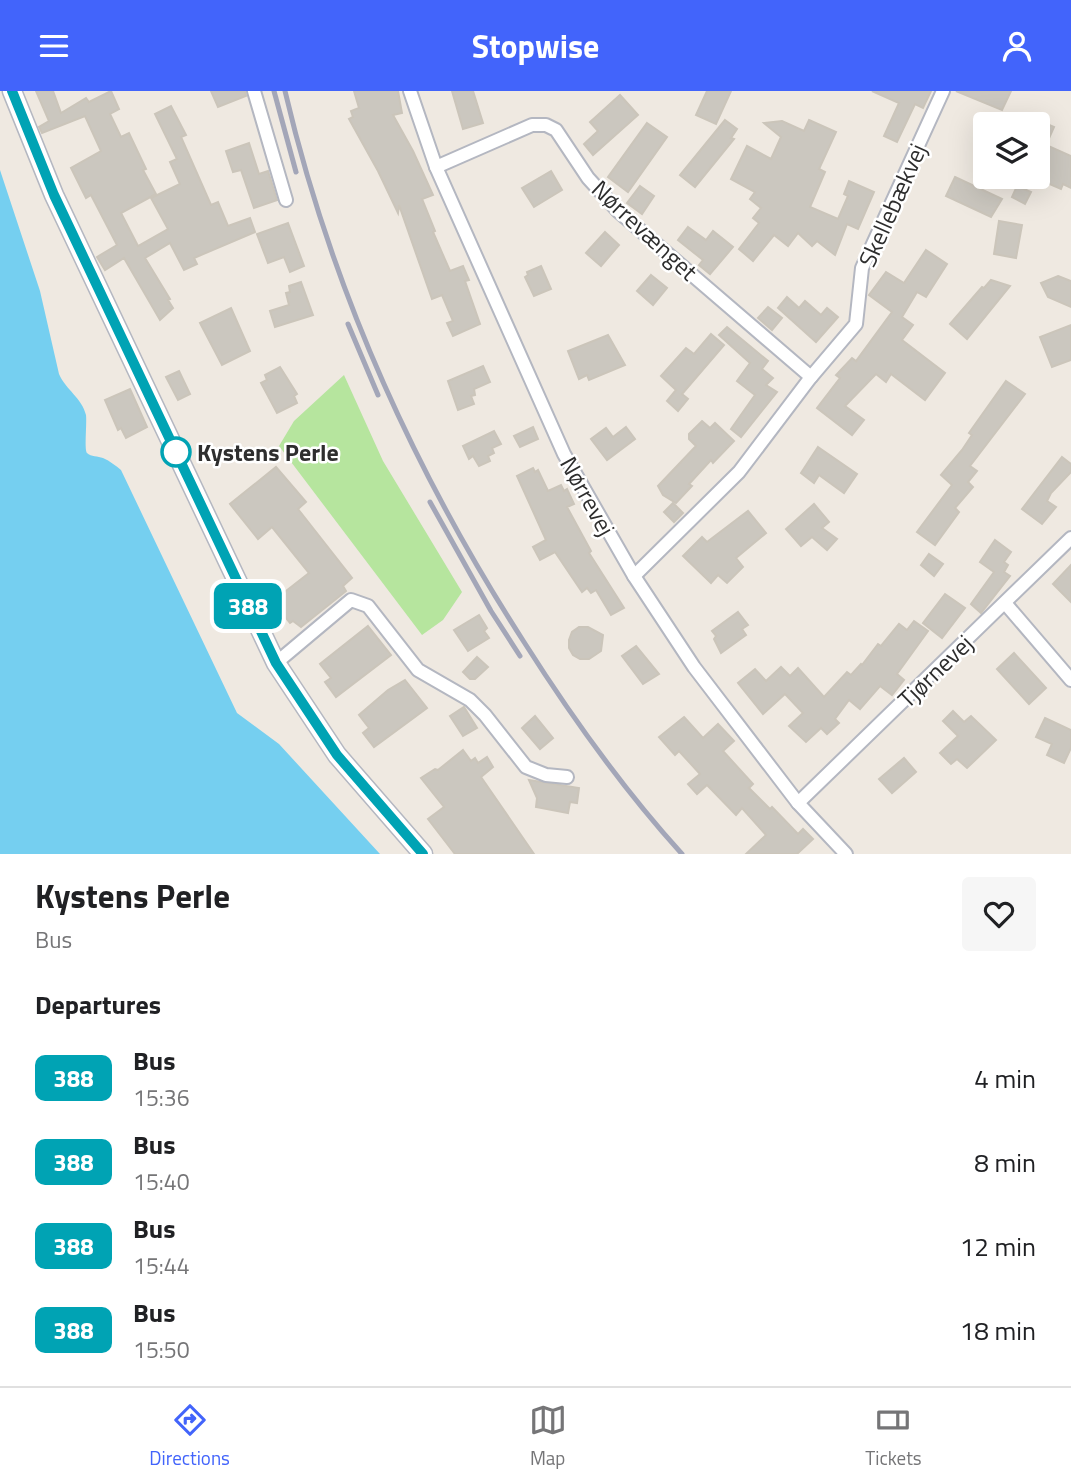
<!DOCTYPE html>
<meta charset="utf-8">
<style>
body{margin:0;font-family:"Titillium Web",sans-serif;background:#f6f6f6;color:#202124;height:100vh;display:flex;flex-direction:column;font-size:26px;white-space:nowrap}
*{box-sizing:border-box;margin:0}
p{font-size:23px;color:#757577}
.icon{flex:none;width:38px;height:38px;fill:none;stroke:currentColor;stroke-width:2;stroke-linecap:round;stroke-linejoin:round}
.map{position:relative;height:763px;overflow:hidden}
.drawer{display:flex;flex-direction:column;background:#fff;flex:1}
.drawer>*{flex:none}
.badge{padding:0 14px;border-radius:10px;font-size:24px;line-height:46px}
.fabs{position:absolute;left:973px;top:21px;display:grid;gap:14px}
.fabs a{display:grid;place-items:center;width:77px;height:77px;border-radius:7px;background:#fff;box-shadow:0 7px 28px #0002;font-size:35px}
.map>.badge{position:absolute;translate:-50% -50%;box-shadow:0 0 0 4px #fff}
h2{padding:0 35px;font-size:26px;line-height:63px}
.round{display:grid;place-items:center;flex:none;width:74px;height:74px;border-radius:7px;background:#f6f6f6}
.headline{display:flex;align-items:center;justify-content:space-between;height:119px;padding:0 35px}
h1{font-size:33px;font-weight:700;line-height:52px}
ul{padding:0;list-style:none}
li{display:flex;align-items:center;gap:21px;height:84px;padding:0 35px}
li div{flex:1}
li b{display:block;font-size:26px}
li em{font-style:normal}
li .badge{min-width:77px;font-weight:700;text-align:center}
header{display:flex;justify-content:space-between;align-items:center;height:91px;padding:0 35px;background:#4264fb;color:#fff;font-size:32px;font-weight:700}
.tab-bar{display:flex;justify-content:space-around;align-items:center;height:98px;border-top:2px solid #e0e0e0;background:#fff;font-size:19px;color:#757577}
.tab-bar a{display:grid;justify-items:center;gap:4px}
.tab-bar .active{color:#4264fb}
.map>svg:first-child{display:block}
</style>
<header><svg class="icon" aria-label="menu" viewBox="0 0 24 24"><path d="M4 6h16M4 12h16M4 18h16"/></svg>Stopwise<svg class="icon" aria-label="person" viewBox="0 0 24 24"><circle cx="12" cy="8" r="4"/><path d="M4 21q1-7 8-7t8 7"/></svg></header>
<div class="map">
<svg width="1071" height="763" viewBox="0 0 1071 763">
<rect width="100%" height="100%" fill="#efe9e1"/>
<polygon fill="#b6e59e" points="344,284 383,370 462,501 443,529 422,544 279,355 294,330"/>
<path fill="#75cff0" d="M 0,79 L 40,200 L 59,283 C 66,299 82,307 86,324 C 87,333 84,358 87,362 C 91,366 98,365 103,367 C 110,370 116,375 121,379 L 237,622 L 279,653 L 380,763 L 0,763 Z"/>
<g fill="#cbc7bf" stroke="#cbc5ba" stroke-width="2">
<polygon points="36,0 53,0 61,22 86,7 89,11 111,0 119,18 110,23 121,46 129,42 146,78 143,79 156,103 121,122 138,155 168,138 151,107 180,93 170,71 177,68 155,23 171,15 186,44 181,46 211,114 218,111 228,135 250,127 255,141 194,167 197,173 184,179 170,152 145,167 170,208 168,209 173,217 160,229 124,167 105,179 97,166 117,154 91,104 86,107 71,77 101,60 85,25 42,42 39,36 49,30"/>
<polygon points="211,0 245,0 246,5 218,16"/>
<polygon points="354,0 398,0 402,22 393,24 413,60 433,104 422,108 435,140 433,141 450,180 463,175 469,189 465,190 480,233 453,245 447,232 453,230 442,204 432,208 399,114 398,122 378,80 349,28 353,26 351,20 359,17"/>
<polygon points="452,0 473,0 483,32 463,38"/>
<polygon points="707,0 731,0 716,33 696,24"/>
<polygon points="872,0 931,0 923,17 915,13 897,51 884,45 899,12"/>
<polygon points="956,0 1011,0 1002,19"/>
<polygon points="620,4 638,24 593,64 584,53 598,40 590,31"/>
<polygon points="725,29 737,38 731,47 734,48 695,96 680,84"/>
<polygon points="809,29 836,41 819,78 825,81 810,116 838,128 848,105 844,103 849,90 874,101 858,138 847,133 835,164 817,150 812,155 798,142 788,155 774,144 753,170 739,158 759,132 753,127 761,117 750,108 755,101 731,88 747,55 771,68 781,46 764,32 782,30 804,40"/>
<polygon points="1038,29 1054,36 1046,54 1071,65 1071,97 1063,93 1061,98 1038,88"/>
<polygon points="647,32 667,46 628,101 608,86"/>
<polygon points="249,52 259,83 268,80 277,109 254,117 241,79 233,81 226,60"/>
<polygon points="551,80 562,99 534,116 522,97"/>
<polygon points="955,86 1002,108 991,126 946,105"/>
<polygon points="640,95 654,105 642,123 627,112"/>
<polygon points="1017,95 1031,101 1025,113 1012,106"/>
<polygon points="999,130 1022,134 1016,167 994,163"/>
<polygon points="288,132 304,175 290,181 284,166 268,172 257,143"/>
<polygon points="688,136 706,149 713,140 733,156 710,183 699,174 703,169 678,149"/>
<polygon points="605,141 619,154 601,175 586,162"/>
<polygon points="926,159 947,173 926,206 917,201 902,226 913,234 902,249 945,282 925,309 891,283 886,291 876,283 845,315 864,329 852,344 817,317 840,287 836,284 852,267 856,270 892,221 869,204 886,181 904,192"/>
<polygon points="541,175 551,198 534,205 525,186 528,184 527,181"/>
<polygon points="651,184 667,197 653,214 637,200"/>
<polygon points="1058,185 1071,190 1071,216 1048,206 1041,192"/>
<polygon points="991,189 1010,195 967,248 950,233 982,196 984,197"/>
<polygon points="301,191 313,224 275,236 270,220 289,214 286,202 290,201 289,195"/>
<polygon points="787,206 799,217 805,210 821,224 827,217 838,226 816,251 778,217"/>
<polygon points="768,216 782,227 772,239 758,227"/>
<polygon points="231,217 250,260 222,274 200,232"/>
<polygon points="1071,234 1071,269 1052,276 1040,246"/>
<polygon points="727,236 768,270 762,278 773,287 766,294 777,301 741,346 731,338 755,304 737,290 750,272 719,244"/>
<polygon points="711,243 724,254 682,303 688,308 678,320 667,310 676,299 661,285 686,257 694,263"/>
<polygon points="608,244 625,274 589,289 587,284 579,288 568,260"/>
<polygon points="483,275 490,291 474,298 475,304 471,305 474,313 458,319 448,290"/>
<polygon points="280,276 297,303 294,305 297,312 277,322 261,292 267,289 265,284"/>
<polygon points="179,280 190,303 178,309 166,286"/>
<polygon points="1006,290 1025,303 970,375 977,380 968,391 973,396 955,417 959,421 935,454 917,441 952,394 941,384 962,359 972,344 969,342"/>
<polygon points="130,298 147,336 126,347 121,337 118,339 105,309"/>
<polygon points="702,330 710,337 715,332 734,350 713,372 711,369 689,393 692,395 676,412 663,404 658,395 696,355 689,348 689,343"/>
<polygon points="533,336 538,348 520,356 514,345"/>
<polygon points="626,336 635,348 607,369 591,348 606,337 613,346"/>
<polygon points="494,340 501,353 492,357 494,362 488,365 490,370 479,375 473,365 469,368 463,355"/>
<polygon points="818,356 857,383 844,402 819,384 814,392 801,382"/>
<polygon points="1062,366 1071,373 1071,381 1051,402 1047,410 1056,416 1042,433 1022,418"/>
<polygon points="276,376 306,411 298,418 352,487 343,495 346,500 301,536 293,530 290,532 278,517 281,515 277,507 309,482 272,436 258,448 230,413"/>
<polygon points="533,377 535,381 538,379 548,400 561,394 564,400 567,398 574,413 567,416 591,460 589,462 624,517 611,524 596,499 591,502 587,497 582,501 555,461 540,469 533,456 546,449 517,385"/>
<polygon points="673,412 683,422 674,431 664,421"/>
<polygon points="814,413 829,431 822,437 837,448 827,459 812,446 801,455 786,438"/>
<polygon points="748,420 766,442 736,467 743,476 727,492 718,484 711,492 683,465 702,446 707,451"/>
<polygon points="995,449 1011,461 1004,471 1008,474 1004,481 1010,485 981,522 971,513 994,481 980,471"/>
<polygon points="929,463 943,473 934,485 921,474"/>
<polygon points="1071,474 1071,511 1053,493"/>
<polygon points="945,503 965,517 942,547 923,532"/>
<polygon points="738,521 748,534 742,538 746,544 721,562 714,548 716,545 712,540"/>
<polygon points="479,524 487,537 484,540 489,547 468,560 454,539"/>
<polygon points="914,530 928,540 897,583 904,589 892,604 880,595 860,618 849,609 835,628 839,632 827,643 821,637 806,651 789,635 803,622 785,603 763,623 738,592 755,578 766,590 781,576 790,585 798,577 824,606 847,581 851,584 861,573 862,574 878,553 881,555 899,533 907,539"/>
<polygon points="368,535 391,564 336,606 325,591 331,587 320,573"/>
<polygon points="579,536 588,536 603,544 601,560 589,568 580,568 573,564 569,557 569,549 572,541"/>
<polygon points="636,555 659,583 643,593 622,565"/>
<polygon points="1014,562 1046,597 1029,613 997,578"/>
<polygon points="477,566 488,576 475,588 470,588 463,581"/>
<polygon points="405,589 427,617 374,656 363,642 369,637 359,624 388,599"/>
<polygon points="464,616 477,637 463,645 450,625"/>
<polygon points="953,620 964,631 971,625 996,649 967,677 957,668 951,673 940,662 958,645 943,630"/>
<polygon points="535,625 553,647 540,658 522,637"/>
<polygon points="684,626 703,647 718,633 734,650 723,660 753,693 749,697 770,718 772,716 798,743 803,738 813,748 797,763 746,763 766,744 742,717 736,724 707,694 697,703 688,693 700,683 679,660 675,664 659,646"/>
<polygon points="1045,627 1071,639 1071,657 1064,672 1047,664 1052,653 1036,646"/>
<polygon points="463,659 471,670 475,667 478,672 487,666 493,676 481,686 534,763 455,763 428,728 444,716 421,687 435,678 438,679"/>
<polygon points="904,667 916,681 892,702 879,688"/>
<polygon points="529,689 579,697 577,712 570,711 568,722 536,716 537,707"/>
</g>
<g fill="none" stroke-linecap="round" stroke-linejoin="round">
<g stroke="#b4b7c1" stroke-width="16">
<g id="minor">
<polyline points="254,0 286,109"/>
<polyline points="410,0 436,76 564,363 634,485 694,576 798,712 846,763"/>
<polyline points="436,76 532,34 546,34 556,39 588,87 619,121 811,286"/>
<polyline points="634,485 739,381 811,286 856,233 862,177 943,0"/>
<polyline points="1005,512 1071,589"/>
<polyline points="276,572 351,509 368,515 418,579 470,609 485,624 526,676 546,684 567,686"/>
<polyline points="798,712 1071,447"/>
</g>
</g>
<g stroke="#b4b7c1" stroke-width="21">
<polyline id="secondary" points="12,0 54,104 276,572 337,664 423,763"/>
</g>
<use href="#minor" stroke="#fff" stroke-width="12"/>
<use href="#secondary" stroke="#fff" stroke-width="18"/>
<g stroke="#a3a6b8" stroke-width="5">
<polyline points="274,0 296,81"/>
<path d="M 285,0 C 331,196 415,382 524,551 C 571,625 623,698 682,763"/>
<polyline points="348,233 378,304"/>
<polyline points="430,411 491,520 520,565"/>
</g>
</g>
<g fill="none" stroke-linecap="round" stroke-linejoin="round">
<g stroke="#fff" stroke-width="16">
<polyline id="line" points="12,0 54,104 276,572 337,664 423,763"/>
</g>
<use href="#line" stroke="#00a3b4" stroke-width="10"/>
</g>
<circle fill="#fff" stroke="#00a3b4" stroke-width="3.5" cx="176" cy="361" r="14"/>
<g text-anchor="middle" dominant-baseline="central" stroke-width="5" stroke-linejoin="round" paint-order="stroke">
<g font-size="24" fill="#2e2e2e" stroke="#fff">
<text transform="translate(892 114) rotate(-66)">Skellebækvej</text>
<text transform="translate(645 139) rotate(43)">Nørrevænget</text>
<text transform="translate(588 405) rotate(61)">Nørrevej</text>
<text transform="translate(935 580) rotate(-44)">Tjørnevej</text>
</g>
<g font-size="24" font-weight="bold" fill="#2e2e2e" stroke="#fff" text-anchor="start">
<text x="197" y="361">Kystens Perle</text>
</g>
</g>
</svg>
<div class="fabs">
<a><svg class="icon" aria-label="layers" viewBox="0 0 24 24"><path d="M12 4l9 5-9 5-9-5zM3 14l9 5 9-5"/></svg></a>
</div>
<b class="badge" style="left:248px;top:515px;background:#00a3b4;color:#fff">388</b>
</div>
<section class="drawer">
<div class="headline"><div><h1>Kystens Perle</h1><p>Bus</p></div><a class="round"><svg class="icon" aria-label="heart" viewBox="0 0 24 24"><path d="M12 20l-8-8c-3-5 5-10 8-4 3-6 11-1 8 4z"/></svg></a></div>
<h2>Departures</h2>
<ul>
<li><span class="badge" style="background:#00a3b4;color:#fff">388</span><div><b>Bus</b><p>15:36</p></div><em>4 min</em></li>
<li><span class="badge" style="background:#00a3b4;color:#fff">388</span><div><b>Bus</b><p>15:40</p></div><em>8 min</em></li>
<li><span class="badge" style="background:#00a3b4;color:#fff">388</span><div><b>Bus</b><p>15:44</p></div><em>12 min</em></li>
<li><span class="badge" style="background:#00a3b4;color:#fff">388</span><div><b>Bus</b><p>15:50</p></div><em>18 min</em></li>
</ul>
</section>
<nav class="tab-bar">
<a class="active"><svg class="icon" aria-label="directions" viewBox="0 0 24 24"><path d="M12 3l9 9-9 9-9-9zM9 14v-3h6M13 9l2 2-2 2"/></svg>Directions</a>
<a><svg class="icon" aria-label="map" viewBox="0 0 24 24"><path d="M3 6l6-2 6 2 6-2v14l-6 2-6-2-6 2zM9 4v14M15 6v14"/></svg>Map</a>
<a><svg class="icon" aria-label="tickets" viewBox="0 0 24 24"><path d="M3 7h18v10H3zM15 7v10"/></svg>Tickets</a>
</nav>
